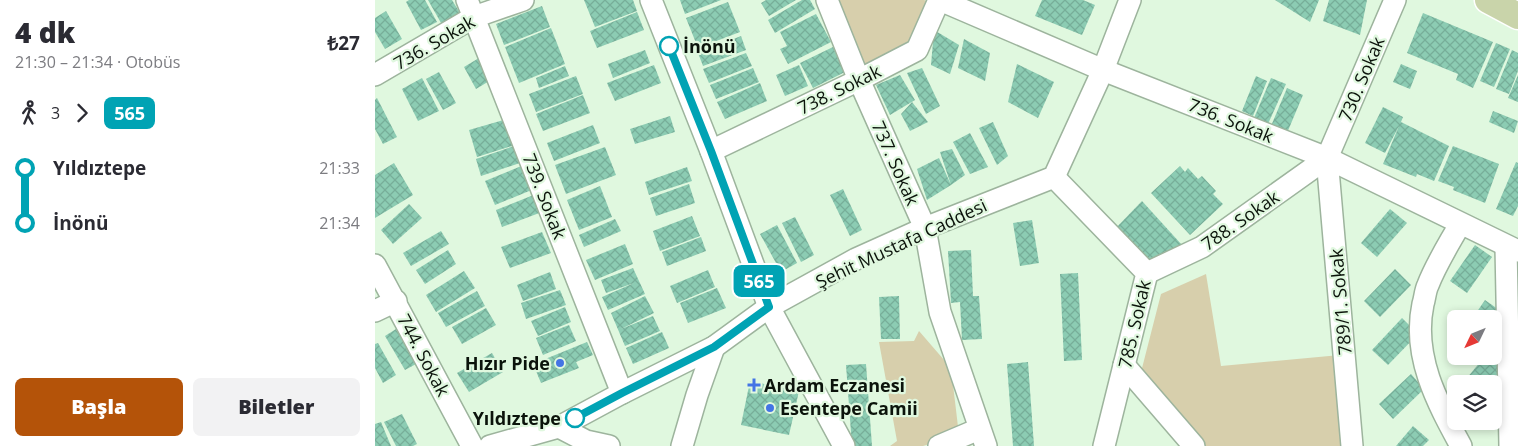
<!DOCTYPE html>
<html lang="tr">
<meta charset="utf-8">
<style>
body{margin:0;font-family:"Open Sans",sans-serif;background:#f2f2f3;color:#2b2b33;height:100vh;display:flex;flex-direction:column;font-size:19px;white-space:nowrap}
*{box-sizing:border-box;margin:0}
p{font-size:16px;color:#7c7c81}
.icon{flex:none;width:28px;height:28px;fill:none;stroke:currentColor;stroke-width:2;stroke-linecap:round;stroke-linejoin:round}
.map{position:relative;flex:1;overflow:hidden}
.details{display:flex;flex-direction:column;background:#fff;width:375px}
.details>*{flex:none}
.badge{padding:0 10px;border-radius:8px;font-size:18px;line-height:32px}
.needle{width:32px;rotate:227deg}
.buttons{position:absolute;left:1072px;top:310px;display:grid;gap:10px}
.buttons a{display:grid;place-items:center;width:55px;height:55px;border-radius:8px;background:#fff;box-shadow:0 2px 8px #0003;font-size:25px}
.map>.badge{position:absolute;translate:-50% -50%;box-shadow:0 0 0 2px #fff}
.legs{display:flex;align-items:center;gap:8px;height:55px;padding:0 15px;font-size:16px}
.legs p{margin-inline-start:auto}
.head{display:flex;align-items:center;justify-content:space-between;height:85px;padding:0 15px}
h1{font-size:28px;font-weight:800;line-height:38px}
.primary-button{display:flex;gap:10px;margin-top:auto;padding:10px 15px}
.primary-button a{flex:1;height:58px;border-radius:8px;background:#b45309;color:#fff;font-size:20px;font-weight:800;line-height:58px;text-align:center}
.primary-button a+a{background:#f2f2f3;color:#2b2b33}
ul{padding:0 15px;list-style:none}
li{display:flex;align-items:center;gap:18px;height:55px;font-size:19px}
li i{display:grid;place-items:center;width:8px;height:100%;margin:0 6px;background:currentColor}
li i::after{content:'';width:12px;height:12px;margin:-6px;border:4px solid;border-radius:50%;background:#fff}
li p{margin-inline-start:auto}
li:first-child i{background:linear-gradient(#0000 50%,currentColor 0)}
li:last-child i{background:linear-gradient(currentColor 50%,#0000 0)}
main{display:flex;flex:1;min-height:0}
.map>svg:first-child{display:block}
</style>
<main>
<section class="details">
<div class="head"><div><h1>4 dk</h1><p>21:30 – 21:34 · Otobüs</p></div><b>₺27</b></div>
<div class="legs"><svg class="icon" aria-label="walk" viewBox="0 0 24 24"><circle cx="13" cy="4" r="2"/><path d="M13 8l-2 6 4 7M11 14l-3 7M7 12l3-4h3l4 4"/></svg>3<svg class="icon" aria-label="forward" viewBox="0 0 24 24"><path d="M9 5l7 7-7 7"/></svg><b class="badge" style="background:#00a3b4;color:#fff">565</b></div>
<ul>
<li><i style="color:#00a3b4"></i><b>Yıldıztepe</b><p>21:33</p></li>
<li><i style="color:#00a3b4"></i><b>İnönü</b><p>21:34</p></li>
</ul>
<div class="primary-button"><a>Başla</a><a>Biletler</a></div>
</section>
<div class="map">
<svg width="1143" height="446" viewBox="0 0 1143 446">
<defs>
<pattern id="building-cross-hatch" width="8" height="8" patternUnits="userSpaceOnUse" patternTransform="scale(1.25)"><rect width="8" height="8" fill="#8cccb3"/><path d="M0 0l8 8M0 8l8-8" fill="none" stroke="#77ae99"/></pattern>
</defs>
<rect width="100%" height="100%" fill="#e0f8df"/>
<g fill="#d7cfac">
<polygon points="458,0 549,0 558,3 538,46 487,72"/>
<polygon points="831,274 846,366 965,355 974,446 828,446 765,376 786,294"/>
<polygon points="544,331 576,368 584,435 548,446 515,446 522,441 504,342 539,341"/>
</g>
<g fill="url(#building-cross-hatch)">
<polygon points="34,0 50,0 62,22 46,30 31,2"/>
<polygon points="53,0 77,0 85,13 66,23"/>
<polygon points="209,0 258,0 262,11 220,27"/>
<polygon points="305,0 346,0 310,14"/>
<polygon points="391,0 421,0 394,16 386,3"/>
<polygon points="427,0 435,0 440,9 400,33 393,20"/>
<polygon points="667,0 708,0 720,5 707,35 660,16"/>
<polygon points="900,0 944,0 935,22"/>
<polygon points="954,0 992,0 985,35 948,21"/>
<polygon points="353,2 365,32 323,48 311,18"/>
<polygon points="167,6 175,27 129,45 121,24"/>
<polygon points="11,11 27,39 10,49 0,32 0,18"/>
<polygon points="262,12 269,30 222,48 215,31"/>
<polygon points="1048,13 1118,42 1098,88 1081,80 1083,74 1032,53"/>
<polygon points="441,14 456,42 413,64 405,49 412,46 405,32"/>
<polygon points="176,28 190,64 144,83 130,47"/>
<polygon points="559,30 584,45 575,74 556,65"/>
<polygon points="366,36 371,50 328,66 323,53"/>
<polygon points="589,39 615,53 610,81 583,68"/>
<polygon points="1121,43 1135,49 1119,87 1105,81"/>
<polygon points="458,47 470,72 438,88 425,63"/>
<polygon points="270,50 275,63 238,78 233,64"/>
<polygon points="1137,50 1143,53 1143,71 1134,94 1121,89"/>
<polygon points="371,53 377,66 334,83 328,69"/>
<polygon points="104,58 116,80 101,89 89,67"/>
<polygon points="642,64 679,82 663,118 633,102"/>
<polygon points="1026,64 1042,71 1035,89 1018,82"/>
<polygon points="279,65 286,83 240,101 232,83"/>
<polygon points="424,65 433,86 410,96 401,75"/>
<polygon points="190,66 194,76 164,88 161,78"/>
<polygon points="378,68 384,82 341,99 335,85"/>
<polygon points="547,68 565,106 551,114 532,73"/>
<polygon points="64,72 81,103 68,110 51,79"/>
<polygon points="525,75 540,100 515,115 501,85"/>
<polygon points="1143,75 1143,102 1133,98"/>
<polygon points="201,76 208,94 161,112 154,94"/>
<polygon points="881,76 892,81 878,116 867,111"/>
<polygon points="47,78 64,111 43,121 27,89"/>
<polygon points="896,78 911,84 893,124 879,118"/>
<polygon points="385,83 392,101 350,119 342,102"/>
<polygon points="912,88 928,95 912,133 896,126"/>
<polygon points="208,95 215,113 168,131 161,114"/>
<polygon points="2,98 22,137 8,144 0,129 0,100"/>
<polygon points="537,102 553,122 535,131 526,114"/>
<polygon points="1008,107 1028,117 1026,122 1074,146 1059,181 1042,174 1041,177 1008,164 1024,126 1010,153 990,143"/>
<polygon points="1118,111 1143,121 1139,133 1114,122"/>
<polygon points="295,116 300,132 260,144 255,129"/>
<polygon points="132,119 140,145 102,157 94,130"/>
<polygon points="618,122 633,156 622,165 604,128"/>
<polygon points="218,125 225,143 179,161 172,143"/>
<polygon points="595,133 613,167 595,174 578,142"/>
<polygon points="142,145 148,162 106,176 101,159"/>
<polygon points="1078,146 1124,164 1110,203 1078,190 1079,187 1063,181"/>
<polygon points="230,147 241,175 191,194 180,165"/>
<polygon points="577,149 590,175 576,185 552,200 542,169 564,158 576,185 565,152"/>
<polygon points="1141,162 1143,163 1143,206 1138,216 1121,209"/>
<polygon points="19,163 38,195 0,218 0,175"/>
<polygon points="149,165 159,189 120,205 110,181"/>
<polygon points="805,166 810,172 813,168 823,179 827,176 841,191 838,194 848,204 815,235 776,193"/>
<polygon points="312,167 317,181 274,195 270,182"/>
<polygon points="314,184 320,203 281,216 275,198"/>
<polygon points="225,186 237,217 204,230 192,200"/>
<polygon points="468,189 487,230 475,236 455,195"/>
<polygon points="161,194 167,212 127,227 121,210"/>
<polygon points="767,201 807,245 769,265 738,231"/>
<polygon points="34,204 47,218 18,244 6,230"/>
<polygon points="1015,209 1032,223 1002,257 986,243"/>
<polygon points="317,216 325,236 285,251 278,231"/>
<polygon points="420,217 439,255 426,262 407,223"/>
<polygon points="240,219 246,231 209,247 204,235"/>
<polygon points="657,220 664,263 645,266 638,223"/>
<polygon points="402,225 422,263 406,272 385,234"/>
<polygon points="66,231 74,244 36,266 28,253"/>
<polygon points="167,232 176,253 135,268 126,247"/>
<polygon points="326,237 331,251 292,266 287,252"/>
<polygon points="250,244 258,264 220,280 211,260"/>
<polygon points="1100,245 1117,257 1092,293 1075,281"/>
<polygon points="73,250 81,264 50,284 41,270"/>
<polygon points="596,250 598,296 604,296 607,339 587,340 585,302 576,303 573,251"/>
<polygon points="258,268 270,294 233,310 227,297 259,283 231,293 226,280"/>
<polygon points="1020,269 1036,285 1005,317 989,301"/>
<polygon points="333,270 340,287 302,303 295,286"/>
<polygon points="89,271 100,288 61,312 51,295"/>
<polygon points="175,272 181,289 148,301 142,285"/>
<polygon points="703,273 707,360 689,361 685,274"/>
<polygon points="342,288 351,308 313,323 305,303"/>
<polygon points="185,290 191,305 151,319 146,303"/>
<polygon points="102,291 110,306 71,327 63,313"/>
<polygon points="270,296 279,313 246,329 278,316 285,331 250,346 236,313"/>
<polygon points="524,296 525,339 506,339 504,297"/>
<polygon points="1110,300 1127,312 1119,324 1119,319 1097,319"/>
<polygon points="190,307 196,322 163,336 156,321"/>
<polygon points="111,308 121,325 87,344 77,327"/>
<polygon points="1027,318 1043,334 1013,365 997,350"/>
<polygon points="194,325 201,341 168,355 161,338"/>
<polygon points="21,329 41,364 30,370 10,336"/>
<polygon points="287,332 294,348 258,364 251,348"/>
<polygon points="212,342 218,355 201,362 204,368 166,383 158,364"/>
<polygon points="3,343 21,375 8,383 0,368 0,344"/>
<polygon points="117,353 128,372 94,392 82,373"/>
<polygon points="1110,356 1116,356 1129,367 1115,384 1087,384"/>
<polygon points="653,362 659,446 638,446 632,364"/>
<polygon points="491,364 497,446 477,446 471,365"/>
<polygon points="1036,374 1049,389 1018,419 1004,404"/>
<polygon points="375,381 424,391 414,435 366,425"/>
<polygon points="27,414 42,444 38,446 21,446 9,422"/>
<polygon points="6,422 16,446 0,446 0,424"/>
<polygon points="1038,426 1054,440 1048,446 1021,446"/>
</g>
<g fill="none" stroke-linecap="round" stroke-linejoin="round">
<g stroke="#9db49d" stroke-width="24">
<g id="minor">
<polyline points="92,0 247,393"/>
<polyline points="276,0 336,151 394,307 469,446"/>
<polyline points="452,0 484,80 550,228 565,312 611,446"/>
<polyline points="565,0 728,70 952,158 1143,251"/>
<polyline points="0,75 99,17 148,0"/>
<polyline points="336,151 484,80 542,50 564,0"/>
<polyline points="679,177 772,273 729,446"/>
<path d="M 1085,224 C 1074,244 1061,264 1053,285 C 1050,291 1050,298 1048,304 C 1037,356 1062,402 1086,446"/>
<polyline points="1131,247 1135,446"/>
<polyline points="0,265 97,446"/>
<polyline points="772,273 827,247 952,158"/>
<polyline points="0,311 21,301"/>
<polyline points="749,365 819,446"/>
<polyline points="184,427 211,441 234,446"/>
<polyline points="115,446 184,427 247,393 339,347 394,307 481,259 550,228 679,177 728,70 755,0"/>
<polyline points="307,446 322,395 339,347"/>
<polyline points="564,446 604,429"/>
<polyline points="977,446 952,158 1020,0"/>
</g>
</g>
<g stroke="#fff" stroke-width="29">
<polyline id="major" points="1113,0 1143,16"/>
</g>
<use href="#minor" stroke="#fff" stroke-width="21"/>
<use href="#major" stroke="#c9d4aa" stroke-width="26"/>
</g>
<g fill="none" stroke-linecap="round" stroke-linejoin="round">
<g stroke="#fff" stroke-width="11">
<polyline id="line-1" points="200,418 247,393 339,347 394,307 336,151 294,46"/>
</g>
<use href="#line-1" stroke="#00a3b4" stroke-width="8"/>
</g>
<g fill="#fff" stroke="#00a3b4" stroke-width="2.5">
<circle cx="294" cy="46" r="9"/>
<circle cx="200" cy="418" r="9"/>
</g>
<g fill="#4374e5" stroke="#e0f8df" stroke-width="2">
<circle cx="185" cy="363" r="5"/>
<path d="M376.5 377.5h5v5h5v5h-5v5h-5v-5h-5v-5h5z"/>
<circle cx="395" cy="408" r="5"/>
</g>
<g text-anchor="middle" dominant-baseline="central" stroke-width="4.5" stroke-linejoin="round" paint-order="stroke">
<g font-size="18" fill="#0b130b" stroke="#e0f8df">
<text transform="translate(59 42) rotate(-30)">736. Sokak</text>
<text transform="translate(986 79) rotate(-67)">730. Sokak</text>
<text transform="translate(464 89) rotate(-26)">738. Sokak</text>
<text transform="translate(856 120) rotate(22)">736. Sokak</text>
<text transform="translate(521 163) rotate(66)">737. Sokak</text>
<text transform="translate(170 196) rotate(69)">739. Sokak</text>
<text transform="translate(865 220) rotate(-35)">788. Sokak</text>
<text transform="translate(526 243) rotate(-25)">Şehit Mustafa Caddesi</text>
<text transform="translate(965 302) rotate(-95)">789/1. Sokak</text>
<text transform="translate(759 324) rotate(-77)">785. Sokak</text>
<text transform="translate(49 355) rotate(62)">744. Sokak</text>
</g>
<g font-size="18" font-weight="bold" fill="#0b130b" stroke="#e0f8df" text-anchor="start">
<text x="308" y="46">İnönü</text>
<text x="186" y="418" text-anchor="end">Yıldıztepe</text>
</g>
<g font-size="18" font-weight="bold" fill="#0b130b" stroke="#e0f8df" text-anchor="start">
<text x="175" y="363" text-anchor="end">Hızır Pide</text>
<text x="389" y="385">Ardam Eczanesi</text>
<text x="405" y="408">Esentepe Camii</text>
</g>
</g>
</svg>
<div class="buttons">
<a><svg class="needle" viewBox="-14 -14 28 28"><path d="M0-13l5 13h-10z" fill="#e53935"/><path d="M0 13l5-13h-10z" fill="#7c7c81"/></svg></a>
<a><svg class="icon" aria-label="layers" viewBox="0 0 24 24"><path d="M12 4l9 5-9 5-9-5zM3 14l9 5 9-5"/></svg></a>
</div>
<b class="badge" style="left:384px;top:281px;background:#00a3b4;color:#fff">565</b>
</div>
</main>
